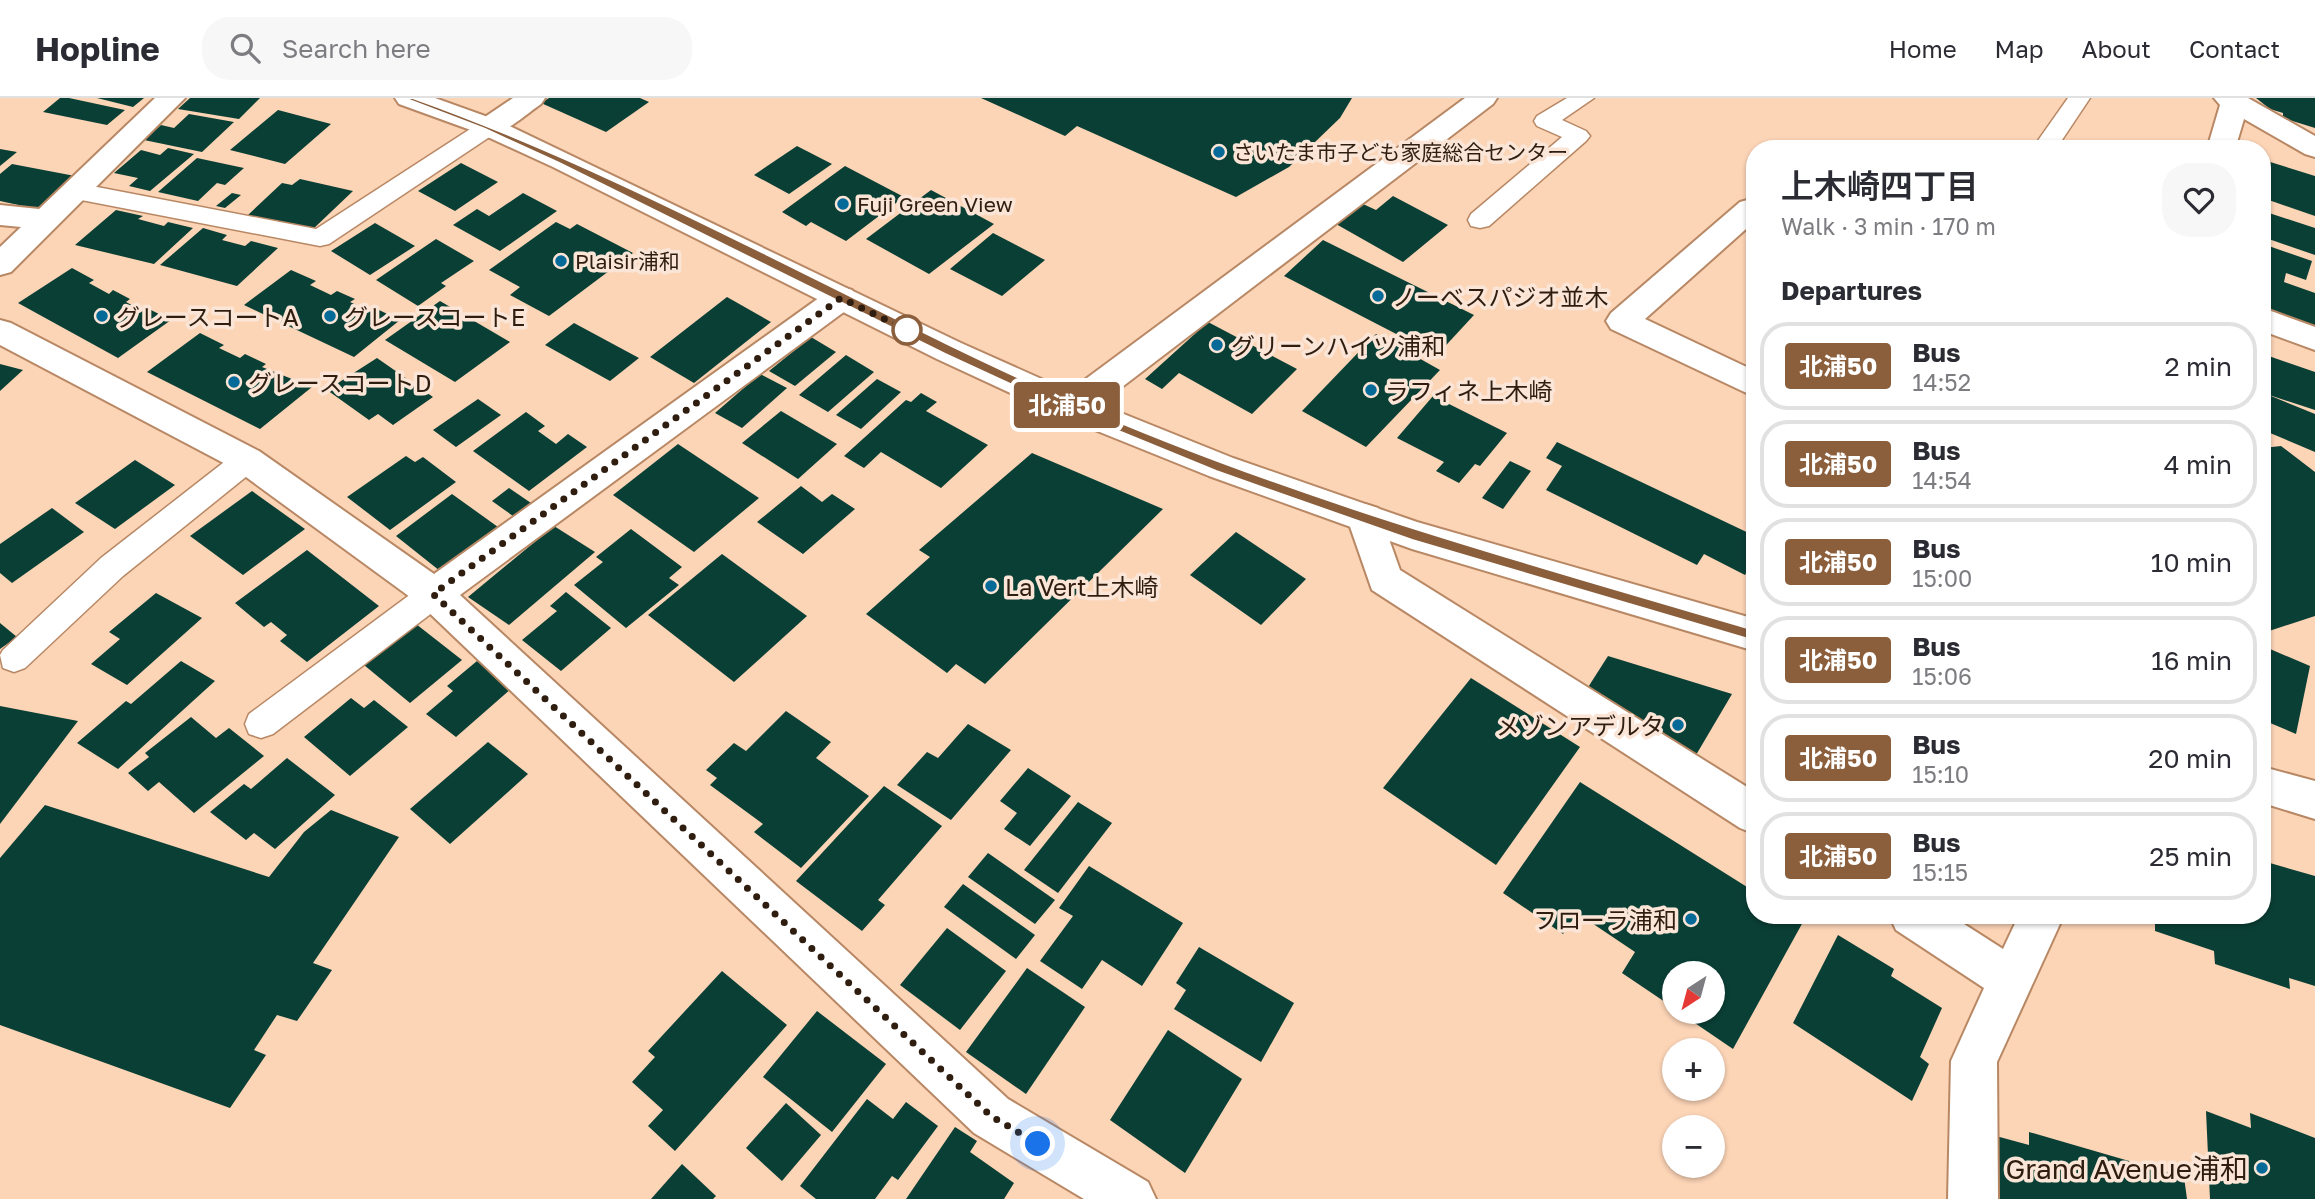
<!DOCTYPE html>
<meta charset="utf-8">
<style>
body{margin:0;font-family:"Golos Text","Noto Sans JP",sans-serif;background:#f7f7f7;color:#2b2b33;height:100vh;display:flex;flex-direction:column;font-size:26px;white-space:nowrap}
*{box-sizing:border-box;margin:0}
p{font-size:23px;color:#7c7c81}
.icon{flex:none;width:38px;height:38px;fill:none;stroke:currentColor;stroke-width:2;stroke-linecap:round;stroke-linejoin:round}
.map{position:relative;flex:1;overflow:hidden}
.panel{position:absolute;left:1746px;top:42px;width:525px;height:784px;display:flex;flex-direction:column;background:#fff;border-radius:28px;box-shadow:0 2px 5px #0004}
.panel>*{flex:none}
.badge{padding:0 14px;border-radius:5px;font-size:24px;line-height:46px}
.needle{width:46px;rotate:216deg}
.buttons{position:absolute;left:1662px;top:863px;display:grid;gap:14px}
.buttons a{display:grid;place-items:center;width:63px;height:63px;border-radius:50%;background:#fff;box-shadow:0 2px 5px #0004;font-size:35px}
.you{position:absolute;width:35px;height:35px;margin:-18px;border:5px solid #fff;border-radius:50%;background:#1a73e8;box-shadow:0 0 0 10px #1a73e833}
.map>.badge{position:absolute;translate:-50% -50%;box-shadow:0 0 0 4px #fff}
h2{padding:0 35px;font-size:26px;line-height:63px}
.round{display:grid;place-items:center;flex:none;width:74px;height:74px;border-radius:28px;background:#f7f7f7}
.headline{display:flex;align-items:center;justify-content:space-between;height:119px;padding:0 35px}
h1{font-size:33px;font-weight:600;line-height:52px}
ul{padding:0;list-style:none}
li{display:flex;align-items:center;gap:21px;height:88px;margin:0 14px 10px;padding:0 21px;border:4px solid #e1e1e2;border-radius:28px}
li div{flex:1}
li b{display:block;font-size:26px}
li em{font-style:normal}
li .badge{min-width:77px;font-weight:700;text-align:center}
header{display:flex;align-items:center;gap:42px;box-sizing:border-box;height:98px;padding:0 35px;background:#fff;border-bottom:2px solid #e1e1e2}
header strong{font-size:33px}
nav{display:flex;gap:38px;margin-inline-start:auto;font-size:24px}
.search{width:490px;height:63px;background:#f7f7f7;display:flex;align-items:center;gap:18px;box-sizing:border-box;padding:0 24px;border-radius:28px;color:#7c7c81;font-size:26px}
.map>svg:first-child{display:block}
</style>
<header>
<strong>Hopline</strong>
<div class="search"><svg class="icon" aria-label="search" viewBox="0 0 24 24"><circle cx="10" cy="10" r="6"/><path d="M15 15l6 6"/></svg>Search here</div>
<nav><a>Home</a><a>Map</a><a>About</a><a>Contact</a></nav>
</header>
<div class="map">
<svg width="2315" height="1101" viewBox="0 0 2315 1101">
<rect width="100%" height="100%" fill="#fcd4b6"/>
<g fill="#0a3f35">
<polygon points="60,0 69,0 125,12 107,27 43,14"/>
<polygon points="97,0 144,0 133,9"/>
<polygon points="190,0 260,0 239,21 178,11"/>
<polygon points="549,0 640,0 649,4 606,34 541,5"/>
<polygon points="981,0 1352,0 1340,20 1289,69 1236,99 1077,28 1065,38"/>
<polygon points="2256,0 2315,0 2315,30 2283,20 2283,15 2270,11"/>
<polygon points="278,12 331,26 285,66 230,52"/>
<polygon points="189,16 234,24 202,54 144,42 161,27 174,30"/>
<polygon points="797,48 832,66 789,96 754,77"/>
<polygon points="168,50 194,56 150,93 129,88 138,80 114,75 141,52 160,57"/>
<polygon points="0,51 17,54 0,68"/>
<polygon points="197,60 244,70 225,87 217,85 198,103 158,94"/>
<polygon points="2267,63 2315,78 2315,118 2263,100 2263,66"/>
<polygon points="461,65 498,84 455,113 418,93"/>
<polygon points="12,66 75,78 37,111 0,103 0,76"/>
<polygon points="845,68 904,99 846,143 811,124 806,128 782,114"/>
<polygon points="300,81 353,93 312,132 248,117 282,85 292,87"/>
<polygon points="931,92 994,126 929,176 866,141"/>
<polygon points="232,95 241,97 225,110 216,108"/>
<polygon points="523,95 557,113 500,153 453,127 477,111 489,118"/>
<polygon points="1393,98 1448,127 1403,164 1336,126 1363,106 1376,112"/>
<polygon points="116,112 143,118 138,121 164,128 168,124 193,130 154,166 75,147"/>
<polygon points="2263,113 2315,130 2315,157 2263,139"/>
<polygon points="556,124 570,131 577,126 633,155 549,218 510,197 520,189 489,172"/>
<polygon points="375,125 415,148 370,177 331,153"/>
<polygon points="203,130 227,137 222,142 245,148 251,143 278,150 237,188 160,167"/>
<polygon points="993,135 1045,162 1002,198 950,171"/>
<polygon points="436,141 474,163 441,185 446,188 418,208 376,182"/>
<polygon points="1323,142 1474,217 1437,257 1284,178"/>
<polygon points="2263,146 2312,163 2306,182 2286,175 2284,184 2315,195 2315,229 2263,210"/>
<polygon points="72,170 94,182 89,185 109,196 113,192 130,201 126,204 145,214 149,211 171,222 118,260 18,205"/>
<polygon points="291,172 316,183 310,187 331,197 337,193 355,201 350,204 374,215 379,212 400,222 354,259 244,207"/>
<polygon points="727,199 771,224 694,285 650,259"/>
<polygon points="440,203 510,244 455,284 385,242"/>
<polygon points="1208,224 1297,271 1252,316 1179,275 1162,291 1145,281"/>
<polygon points="574,225 639,260 610,283 545,247"/>
<polygon points="200,235 224,247 219,250 240,260 245,256 266,266 262,269 312,289 260,331 147,274"/>
<polygon points="1376,236 1440,272 1366,349 1302,313"/>
<polygon points="811,239 836,254 795,288 769,273"/>
<polygon points="2263,256 2315,274 2315,312 2263,295"/>
<polygon points="846,257 874,274 828,314 799,297"/>
<polygon points="377,260 433,299 393,327 378,316 369,322 327,292"/>
<polygon points="0,266 23,272 0,293"/>
<polygon points="760,276 787,290 742,330 715,315"/>
<polygon points="877,281 901,294 861,331 836,317"/>
<polygon points="921,295 937,304 926,313 988,347 941,390 881,354 864,370 844,358 906,302 911,304"/>
<polygon points="1433,298 1507,335 1480,368 1475,366 1459,385 1436,373 1444,364 1397,340"/>
<polygon points="2271,298 2315,316 2315,354 2263,332 2263,319"/>
<polygon points="478,301 501,317 456,349 433,332"/>
<polygon points="781,313 837,346 798,381 742,345"/>
<polygon points="526,314 545,328 538,333 556,346 568,336 587,349 529,393 473,353"/>
<polygon points="1557,344 1755,438 1755,459 1745,477 1704,456 1697,467 1546,392 1562,368 1546,360"/>
<polygon points="678,346 759,400 694,454 613,397"/>
<polygon points="2281,348 2315,374 2315,518 2263,535 2263,350"/>
<polygon points="1032,355 1163,411 985,586 956,566 947,575 866,516 930,459 919,452"/>
<polygon points="406,358 415,364 423,359 456,384 390,432 347,399"/>
<polygon points="135,362 175,387 115,431 75,405"/>
<polygon points="1510,363 1531,373 1503,411 1482,400"/>
<polygon points="801,388 822,404 832,396 855,411 803,456 757,424"/>
<polygon points="509,390 531,405 513,418 492,403"/>
<polygon points="252,393 305,431 243,477 190,438"/>
<polygon points="452,396 498,429 440,473 396,438"/>
<polygon points="52,410 84,434 12,485 0,475 0,446"/>
<polygon points="554,428 595,454 509,527 468,499"/>
<polygon points="631,431 682,469 669,480 679,487 626,530 574,487 603,464 596,459"/>
<polygon points="1236,434 1306,481 1261,527 1190,477"/>
<polygon points="307,452 379,508 307,564 280,543 287,537 271,524 264,529 235,505"/>
<polygon points="722,456 807,518 734,584 648,517"/>
<polygon points="566,494 611,530 561,573 522,542 557,513 550,508"/>
<polygon points="156,495 202,520 127,587 91,566 120,541 109,534"/>
<polygon points="0,525 17,539 0,551"/>
<polygon points="416,526 462,562 410,605 364,567"/>
<polygon points="2263,548 2310,568 2296,636 2263,622"/>
<polygon points="1608,558 1732,596 1696,657 1585,594"/>
<polygon points="181,563 215,583 118,671 77,645 126,603 131,606"/>
<polygon points="477,563 513,589 456,639 426,616 453,593 447,588"/>
<polygon points="1471,580 1580,649 1496,767 1383,690"/>
<polygon points="351,600 364,610 374,602 408,629 350,678 304,639"/>
<polygon points="0,608 78,623 0,726"/>
<polygon points="786,613 831,644 816,660 869,698 801,770 754,734 763,726 710,687 717,680 706,672 734,645 746,653"/>
<polygon points="191,619 216,640 229,630 264,658 194,715 159,684 148,693 128,675 149,659 145,655"/>
<polygon points="968,626 1011,652 951,722 897,687 927,654 938,660"/>
<polygon points="488,644 528,676 450,746 410,711"/>
<polygon points="287,660 335,697 275,751 254,735 246,742 210,714 244,686 251,691"/>
<polygon points="1028,670 1071,698 1030,748 1004,731 1017,715 1000,703"/>
<polygon points="1580,684 1755,794 1755,817 1792,817 1803,824 1733,951 1686,919 1690,914 1713,914 1713,875 1675,875 1675,887 1665,904 1622,875 1635,854 1577,815 1563,836 1503,795"/>
<polygon points="884,688 942,728 878,802 885,807 862,833 796,783"/>
<polygon points="1078,704 1112,725 1058,795 1024,772"/>
<polygon points="45,707 269,779 304,734 331,712 399,739 313,865 332,872 297,923 277,917 254,952 266,957 230,1010 0,927 0,760"/>
<polygon points="988,755 1055,802 1035,826 968,779"/>
<polygon points="2263,763 2315,778 2315,888 2289,880 2290,891 2215,866 2214,853 2155,833 2155,817 2263,817"/>
<polygon points="1089,768 1183,825 1142,888 1102,862 1082,891 1040,863 1073,818 1059,810"/>
<polygon points="963,786 1035,837 1016,861 944,809"/>
<polygon points="947,830 1006,873 960,932 900,887"/>
<polygon points="1838,837 1894,871 1891,878 1942,910 1920,959 1929,966 1912,1003 1793,925"/>
<polygon points="1199,849 1294,905 1261,964 1174,911 1186,892 1176,885"/>
<polygon points="1027,870 1085,909 1026,996 966,954"/>
<polygon points="722,873 787,927 675,1053 648,1028 663,1012 632,984 655,959 648,953"/>
<polygon points="817,913 886,966 832,1034 763,979"/>
<polygon points="1168,932 1242,981 1185,1075 1110,1022"/>
<polygon points="867,1001 893,1021 906,1004 938,1028 898,1082 892,1078 875,1101 816,1101 800,1088"/>
<polygon points="786,1005 821,1037 782,1083 746,1050"/>
<polygon points="2206,1013 2251,1030 2250,1015 2315,1040 2315,1101 2210,1101"/>
<polygon points="955,1029 977,1043 970,1054 1014,1085 1004,1101 906,1101"/>
<polygon points="2029,1034 2184,1079 2187,1101 1999,1101 1996,1038 2029,1047"/>
<polygon points="682,1066 716,1098 713,1101 651,1101"/>
</g>
<g fill="none" stroke-linecap="round" stroke-linejoin="round">
<g stroke="#b88865" stroke-width="3">
<g id="lane">
<polygon points="1567,0 1594,0 1562,22 1586,33 1590,38 1586,43 1489,128 1480,130 1471,128 1468,122 1471,116 1562,39 1537,28 1534,23 1537,18"/>
<polygon points="2068,0 2090,0 2056,51 2032,51"/>
<polygon points="489,22 497,24 500,29 497,34 329,146 320,148 76,101 68,98 64,93 68,88 76,85 316,131 481,24"/>
<polygon points="247,351 257,354 261,362 257,370 123,478 25,570 14,574 3,570 0,557 3,552 101,460 237,354"/>
<polygon points="434,484 445,487 449,496 445,505 273,636 261,640 249,636 245,626 249,616 423,487"/>
</g>
</g>
<g stroke="#b88865" stroke-width="4">
<g id="street">
<polygon points="155,0 185,0 11,174 0,177 0,149 21,129 0,127 0,107 39,111"/>
<path d="M 513,0 L 545,0 L 541,6 C 523,18 502,41 479,35 L 475,29 L 479,23 Z"/>
<polygon points="1465,0 1497,0 1493,6 1084,318 1072,321 1060,318 1055,309 1060,300"/>
<polygon points="2214,0 2248,0 2315,38 2315,59 2305,56 2244,21 2235,51 2207,51 2220,7"/>
<polygon points="1751,101 1755,103 1755,123 1645,221 1755,273 1755,299 1611,231 1606,223 1611,215 1740,104"/>
<polygon points="841,189 852,192 857,200 852,208 460,497 1008,1001 1148,1084 1156,1101 1084,1101 974,1035 421,507 235,371 0,247 0,222 11,225 259,353 434,476 830,192"/>
<polygon points="2263,210 2315,229 2315,252 2263,233"/>
<polygon points="1365,406 1378,410 1400,472 1755,694 1755,736 1740,730 1372,492 1347,420 1352,410"/>
<polygon points="1889,817 1950,817 2003,851 2019,817 2064,817 1997,964 1998,1101 1948,1101 1951,963 1984,890 1896,832"/>
</g>
</g>
<g stroke="#b88865" stroke-width="4">
<g id="secondary">
<polygon points="395,0 435,0 499,23 961,245 1084,300 1233,360 1417,424 1755,521 1755,553 1412,451 1209,378 1060,318 937,261 553,69 479,35 399,6"/>
<polygon points="2263,669 2315,683 2315,721 2263,705"/>
</g>
</g>
<use href="#lane" fill="#fff" fill-rule="evenodd"/>
<use href="#street" fill="#fff" fill-rule="evenodd"/>
<use href="#secondary" fill="#fff" fill-rule="evenodd"/>
</g>
<path fill="#8b5e3c" stroke="#fff" stroke-width="2" d="M 404,0 L 413,0 C 640,81 851,206 1072,304 C 1293,401 1525,465 1755,532 L 1762,537 L 1755,543 L 1412,442 L 1216,373 L 1067,312 L 945,256 L 559,65 L 485,31 Z"/>
<g fill="none" stroke-linecap="round" stroke-linejoin="round">
<polyline stroke="#2f1d0f" stroke-width="7" stroke-dasharray="0 12.6" points="907,232 841,200 433,496 991,1018 1038,1046"/>
</g>
<g fill="#066a98" stroke="#fae5d7" stroke-width="2.5">
<circle cx="1219" cy="54" r="7"/>
<circle cx="843" cy="106" r="7"/>
<circle cx="561" cy="163" r="7"/>
<circle cx="1378" cy="198" r="7"/>
<circle cx="102" cy="218" r="7"/>
<circle cx="330" cy="218" r="7"/>
<circle cx="1217" cy="247" r="7"/>
<circle cx="234" cy="284" r="7"/>
<circle cx="1371" cy="292" r="7"/>
<circle cx="991" cy="488" r="7"/>
<circle cx="1678" cy="627" r="7"/>
<circle cx="1691" cy="821" r="7"/>
<circle cx="2262" cy="1070" r="7"/>
</g>
<circle fill="#fff" stroke="#8b5e3c" stroke-width="3.5" cx="907" cy="232" r="14"/>
<g text-anchor="middle" dominant-baseline="central" stroke-width="7" stroke-linejoin="round" paint-order="stroke">
<g font-size="21" fill="#2f1d0f" stroke="#fae5d7" text-anchor="start">
<text x="1233" y="54">さいたま市子ども家庭総合センター</text>
<text x="857" y="106">Fuji Green View</text>
<text x="575" y="163">Plaisir浦和</text>
</g>
<g font-size="24" fill="#2f1d0f" stroke="#fae5d7" text-anchor="start">
<text x="1392" y="198">ノーベスパジオ並木</text>
<text x="116" y="218">グレースコートA</text>
<text x="344" y="218">グレースコートE</text>
<text x="1231" y="247">グリーンハイツ浦和</text>
<text x="248" y="284">グレースコートD</text>
<text x="1385" y="292">ラフィネ上木崎</text>
<text x="1005" y="488">La Vert上木崎</text>
<text x="1664" y="627" text-anchor="end">メゾンアデルタ</text>
<text x="1677" y="821" text-anchor="end">フローラ浦和</text>
</g>
<g font-size="28" fill="#2f1d0f" stroke="#fae5d7" text-anchor="end">
<text x="2248" y="1070">Grand Avenue浦和</text>
</g>
</g>
</svg>
<div class="buttons">
<a><svg class="needle" viewBox="-14 -14 28 28"><path d="M0-13l5 13h-10z" fill="#e53935"/><path d="M0 13l5-13h-10z" fill="#7c7c81"/></svg></a>
<a>+</a>
<a>−</a>
</div>
<div class="you" style="left:1038px;top:1046px"></div>
<b class="badge" style="left:1067px;top:307px;background:#8b5e3c;color:#fff">北浦50</b>
<section class="panel">
<div class="headline"><div><h1>上木崎四丁目</h1><p>Walk · 3 min · 170 m</p></div><a class="round"><svg class="icon" aria-label="heart" viewBox="0 0 24 24"><path d="M12 20l-8-8c-3-5 5-10 8-4 3-6 11-1 8 4z"/></svg></a></div>
<h2>Departures</h2>
<ul>
<li><span class="badge" style="background:#8b5e3c;color:#fff">北浦50</span><div><b>Bus</b><p>14:52</p></div><em>2 min</em></li>
<li><span class="badge" style="background:#8b5e3c;color:#fff">北浦50</span><div><b>Bus</b><p>14:54</p></div><em>4 min</em></li>
<li><span class="badge" style="background:#8b5e3c;color:#fff">北浦50</span><div><b>Bus</b><p>15:00</p></div><em>10 min</em></li>
<li><span class="badge" style="background:#8b5e3c;color:#fff">北浦50</span><div><b>Bus</b><p>15:06</p></div><em>16 min</em></li>
<li><span class="badge" style="background:#8b5e3c;color:#fff">北浦50</span><div><b>Bus</b><p>15:10</p></div><em>20 min</em></li>
<li><span class="badge" style="background:#8b5e3c;color:#fff">北浦50</span><div><b>Bus</b><p>15:15</p></div><em>25 min</em></li>
</ul>
</section>
</div>
